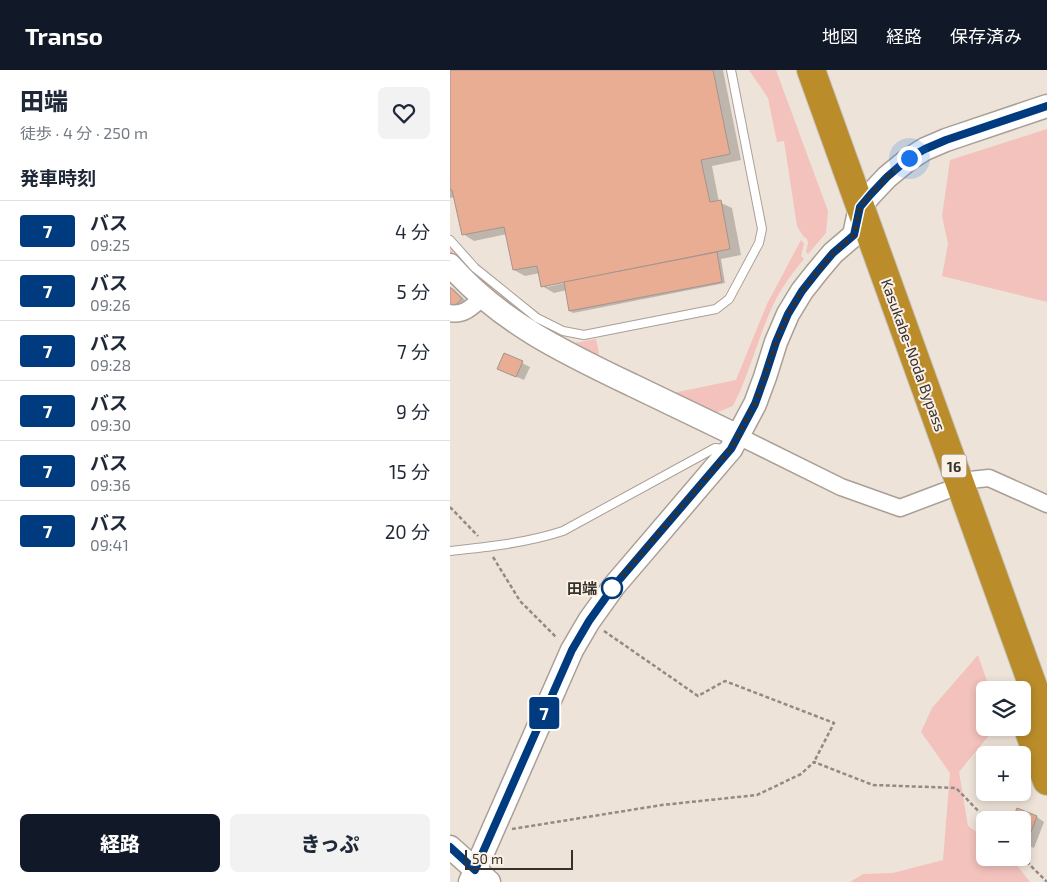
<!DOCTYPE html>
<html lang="ja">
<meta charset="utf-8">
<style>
body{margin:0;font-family:"Exo 2","Noto Sans JP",sans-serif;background:#f2f2f3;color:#1f2937;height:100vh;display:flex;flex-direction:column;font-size:19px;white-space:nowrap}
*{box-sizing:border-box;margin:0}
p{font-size:16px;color:#747a83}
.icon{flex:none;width:28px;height:28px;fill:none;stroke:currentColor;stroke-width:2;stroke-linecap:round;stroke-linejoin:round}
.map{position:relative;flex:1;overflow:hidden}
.side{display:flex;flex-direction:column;background:#fff;width:450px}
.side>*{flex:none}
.badge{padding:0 10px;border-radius:4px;font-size:18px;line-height:32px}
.fabs{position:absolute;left:526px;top:611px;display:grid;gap:10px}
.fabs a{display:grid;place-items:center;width:55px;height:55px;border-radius:8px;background:#fff;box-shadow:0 2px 8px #0003;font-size:25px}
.scale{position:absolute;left:15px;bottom:12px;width:108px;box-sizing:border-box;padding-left:5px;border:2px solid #35312d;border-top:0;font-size:14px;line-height:18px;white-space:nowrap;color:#35312d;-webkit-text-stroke:4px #fbf0e6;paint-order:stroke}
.you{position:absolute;width:25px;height:25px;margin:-12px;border:4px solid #fff;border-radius:50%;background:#1a73e8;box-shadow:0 0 0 8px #1a73e833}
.map>.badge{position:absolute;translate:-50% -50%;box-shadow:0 0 0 2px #fff}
h2{padding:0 20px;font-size:19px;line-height:45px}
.round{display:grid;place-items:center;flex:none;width:52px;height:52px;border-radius:8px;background:#f2f2f3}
.headline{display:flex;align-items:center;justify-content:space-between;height:85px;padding:0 20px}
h1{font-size:24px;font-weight:800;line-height:38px}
.action{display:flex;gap:10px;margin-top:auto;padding:10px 20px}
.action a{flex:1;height:58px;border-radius:8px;background:#111827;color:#fff;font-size:20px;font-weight:800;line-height:58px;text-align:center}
.action a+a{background:#f2f2f3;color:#1f2937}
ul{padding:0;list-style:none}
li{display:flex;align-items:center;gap:15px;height:60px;padding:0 20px;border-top:1px solid #e0e1e3}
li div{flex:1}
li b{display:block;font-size:19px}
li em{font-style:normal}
li .badge{min-width:55px;font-weight:700;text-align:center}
header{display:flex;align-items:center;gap:30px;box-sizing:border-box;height:70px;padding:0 25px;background:#111827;color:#fff}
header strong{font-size:24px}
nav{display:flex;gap:28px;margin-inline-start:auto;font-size:18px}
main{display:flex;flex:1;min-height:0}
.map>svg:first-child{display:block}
</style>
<header>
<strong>Transo</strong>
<nav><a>地図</a><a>経路</a><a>保存済み</a></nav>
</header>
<main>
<section class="side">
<div class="headline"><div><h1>田端</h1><p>徒歩 · 4 分 · 250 m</p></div><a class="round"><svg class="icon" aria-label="heart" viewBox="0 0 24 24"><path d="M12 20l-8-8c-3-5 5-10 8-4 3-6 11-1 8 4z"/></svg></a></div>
<h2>発車時刻</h2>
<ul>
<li><span class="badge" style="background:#003b80;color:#fff">7</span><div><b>バス</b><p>09:25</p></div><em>4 分</em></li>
<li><span class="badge" style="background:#003b80;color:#fff">7</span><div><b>バス</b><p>09:26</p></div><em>5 分</em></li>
<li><span class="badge" style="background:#003b80;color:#fff">7</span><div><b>バス</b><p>09:28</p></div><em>7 分</em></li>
<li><span class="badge" style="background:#003b80;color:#fff">7</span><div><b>バス</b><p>09:30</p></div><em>9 分</em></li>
<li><span class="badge" style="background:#003b80;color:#fff">7</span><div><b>バス</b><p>09:36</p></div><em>15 分</em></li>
<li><span class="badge" style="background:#003b80;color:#fff">7</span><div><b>バス</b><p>09:41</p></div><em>20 分</em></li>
</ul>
<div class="action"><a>経路</a><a>きっぷ</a></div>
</section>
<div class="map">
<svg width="597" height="812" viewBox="0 0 597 812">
<rect width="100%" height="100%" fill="#eee3d8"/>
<g fill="#f3c2bc">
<polygon points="299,0 326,0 378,141 376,163 358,184 356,182 358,173 357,169 353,166 347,156 334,71 327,72 318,28"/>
<polygon points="597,59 597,232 492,206 498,174 492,146 500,90"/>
<path d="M 351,170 L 354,174 L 351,186 L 354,189 C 343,202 332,217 324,233 C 308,267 300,303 283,336 L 263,344 L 218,324 L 286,310 L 317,234 Z"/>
<polygon points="0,176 45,221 92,255 124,273 146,269 149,283 146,289 85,257 14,199 0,184"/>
<polygon points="528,585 540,620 535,620 535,658 545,658 509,702 518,756 535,768 535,788 561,788 580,812 400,812 413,804 443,803 493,790 500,703 471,662 482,638"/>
</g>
<g fill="#0003" fill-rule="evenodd">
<path d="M 0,0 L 273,0 L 291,90 L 262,96 L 269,132 L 282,138 L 291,185 L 271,189 L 275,213 L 123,243 L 120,241 L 117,220 L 104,223 L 92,216 L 90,203 L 75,206 L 64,200 L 57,164 L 24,171 L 13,164 L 5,127 L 0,128 ZM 115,211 L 115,213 L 97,217 L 97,214 Z"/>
<polygon points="0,217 4,219 18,233 10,241 0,236"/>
<polygon points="72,293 80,297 74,310 56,302"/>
<polygon points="568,740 587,747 594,752 584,778 572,773 572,750 564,750"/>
</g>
<g fill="#e8ad92" stroke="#a3958f">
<polygon points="0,0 263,0 280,84 251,90 260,132 271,130 280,179 91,217 87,196 63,200 54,157 12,165 2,120 0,120"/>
<polygon points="267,182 272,212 119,241 114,212"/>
<polygon points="0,217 12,229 2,238 0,237"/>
<polygon points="54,283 73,291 66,307 47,299"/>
<polygon points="567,738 587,746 576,775 572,773 572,750 562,750"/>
</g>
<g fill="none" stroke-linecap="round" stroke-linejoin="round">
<g stroke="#aa9f96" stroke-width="10">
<g id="lane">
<polyline points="0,170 25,198 87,248 113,261 134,265 266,239 279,229 309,173 312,159 281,0"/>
<path d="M 0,481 C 38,477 76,473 113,461 L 265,378 L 277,379"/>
</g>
</g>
<g stroke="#aa9f96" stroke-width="19">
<g id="street">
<path d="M 0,243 C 14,246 23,236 33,227"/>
<polyline points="288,366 391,417 450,438 495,421"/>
<polyline points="510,411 539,408 597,434"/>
</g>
</g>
<g stroke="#aa9f96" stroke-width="25">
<g id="secondary">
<path d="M 0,195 C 50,252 115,283 182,315 C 217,332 253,349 288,366"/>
<polyline points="0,777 39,812"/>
<polyline points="20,812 122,580 139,551 164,516 281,379 305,334 315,307 326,272 338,244 352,221 367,202 383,183 404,165 410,137 421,124 437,107 459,89 475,79 496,70 597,36"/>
</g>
</g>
<g stroke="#c6c5c4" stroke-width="30">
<g id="highway">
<polyline points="361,0 597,655"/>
<polyline points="572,642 597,711"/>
</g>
</g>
<g stroke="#928a83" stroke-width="2.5" stroke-dasharray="4 2.5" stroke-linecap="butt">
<polyline points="0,437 28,466"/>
<polyline points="43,487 70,531 107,568"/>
<polyline points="154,561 248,626 275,611 384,653 364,692"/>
<polyline points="62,759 212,735 307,725 351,704 364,692 423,715 506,718 537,750"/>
<polyline points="572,787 597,812"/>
</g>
<use href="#lane" stroke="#fff" stroke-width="8"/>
<use href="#street" stroke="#fff" stroke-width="16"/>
<use href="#secondary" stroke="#fff" stroke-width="22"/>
<use href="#highway" stroke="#bb8d2a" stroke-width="28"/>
</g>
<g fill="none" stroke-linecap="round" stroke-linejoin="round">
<g stroke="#fff" stroke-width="11">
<polyline id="line" points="0,777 25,800 122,580 139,551 164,516 281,379 305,334 315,306 326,272 338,244 352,221 367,202 383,183 404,165 410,137 421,124 437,107 459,88 475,79 496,70 597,36"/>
</g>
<use href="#line" stroke="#003b80" stroke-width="8"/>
<polyline stroke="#35312d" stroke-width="5" stroke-dasharray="0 9" points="162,518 281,379 305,334 315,306 326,272 338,244 352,221 383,183 404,165 410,137 421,124 437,107 459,88"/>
</g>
<circle fill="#fff" stroke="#003b80" stroke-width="2.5" cx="162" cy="518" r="10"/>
<g text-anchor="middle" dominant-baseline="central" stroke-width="4" stroke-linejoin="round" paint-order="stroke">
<rect fill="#fbf0e6" stroke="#706a64" stroke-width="1" x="491.5" y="384.5" width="25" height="23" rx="4"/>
<g font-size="14" font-weight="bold" fill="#35312d">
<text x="504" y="396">16</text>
</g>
<g font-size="15" fill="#35312d" stroke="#fbf0e6">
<text transform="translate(464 285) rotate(70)">Kasukabe-Noda Bypass</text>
</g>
<g font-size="15" font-weight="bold" fill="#35312d" stroke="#fbf0e6" text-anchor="end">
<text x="147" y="518">田端</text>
</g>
</g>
</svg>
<div class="fabs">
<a><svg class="icon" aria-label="layers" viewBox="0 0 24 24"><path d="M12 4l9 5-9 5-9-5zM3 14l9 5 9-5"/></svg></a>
<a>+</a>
<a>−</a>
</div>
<div class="scale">50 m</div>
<div class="you" style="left:459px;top:88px"></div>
<b class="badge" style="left:94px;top:643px;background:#003b80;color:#fff">7</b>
</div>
</main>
